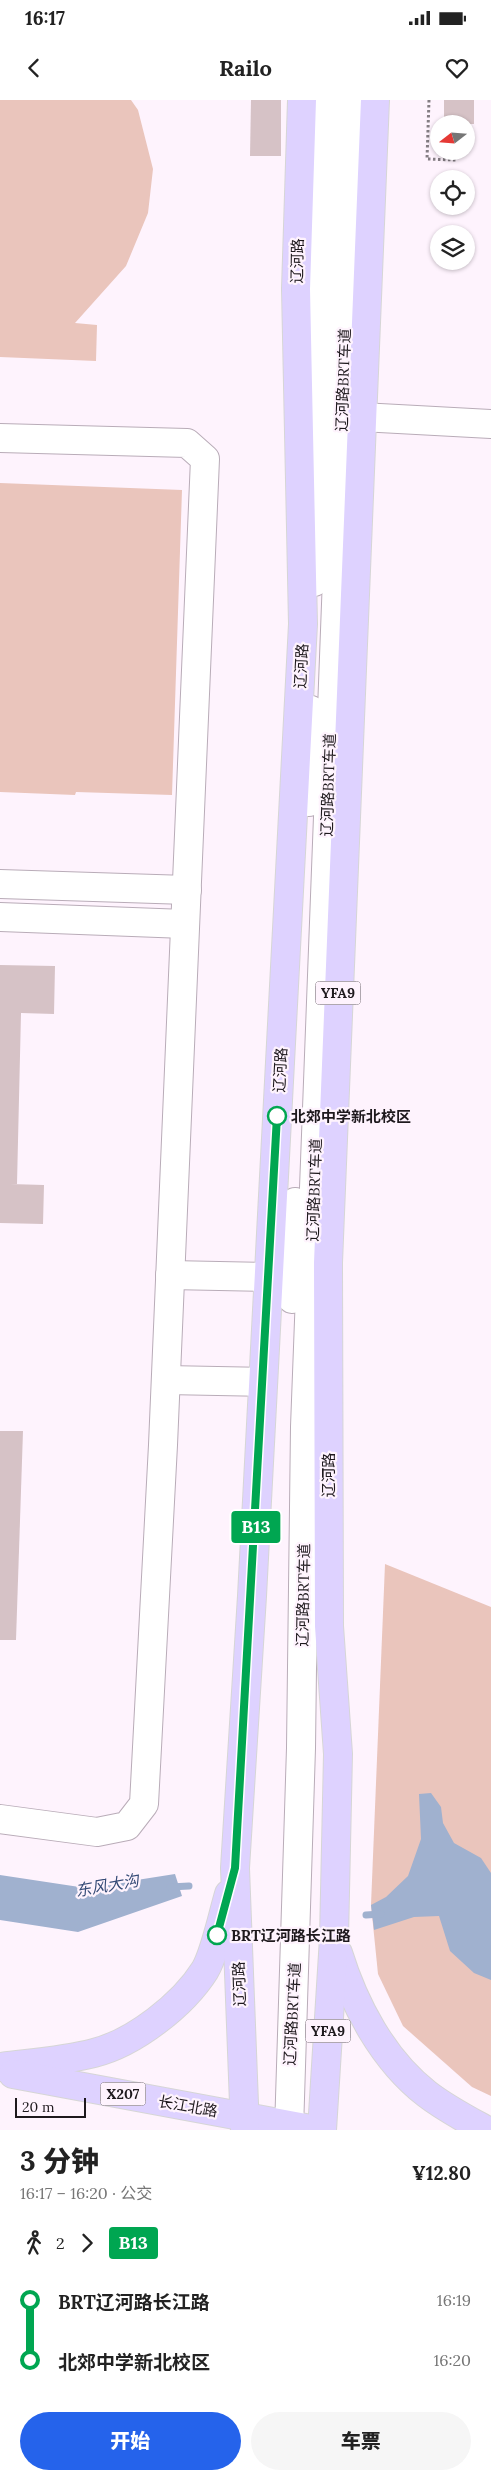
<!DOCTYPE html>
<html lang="zh">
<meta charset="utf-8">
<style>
body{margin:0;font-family:Lora,"Noto Sans SC",serif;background:#f6f6f6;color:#222;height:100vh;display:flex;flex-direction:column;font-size:19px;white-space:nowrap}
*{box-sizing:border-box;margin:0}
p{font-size:16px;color:#767676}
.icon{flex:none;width:28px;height:28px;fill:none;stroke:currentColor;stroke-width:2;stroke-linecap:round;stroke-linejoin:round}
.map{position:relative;height:2030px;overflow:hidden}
.sheet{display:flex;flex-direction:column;background:#fff;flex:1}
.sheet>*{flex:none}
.badge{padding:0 10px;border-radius:4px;font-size:18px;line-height:32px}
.needle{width:32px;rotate:253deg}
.buttons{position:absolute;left:430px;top:15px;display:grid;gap:10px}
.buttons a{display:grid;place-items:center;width:45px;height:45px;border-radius:50%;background:#fff;box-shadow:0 1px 4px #0004;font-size:25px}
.scale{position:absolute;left:15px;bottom:12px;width:71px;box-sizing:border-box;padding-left:5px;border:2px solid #1e191d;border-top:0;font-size:14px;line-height:18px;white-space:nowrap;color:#1e191d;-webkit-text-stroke:4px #fef3fd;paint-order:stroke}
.map>.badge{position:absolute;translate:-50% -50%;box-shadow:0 0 0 2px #fff}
.legs{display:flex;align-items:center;gap:8px;height:55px;padding:0 20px;font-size:16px}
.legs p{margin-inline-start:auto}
.headline{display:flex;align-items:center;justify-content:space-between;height:85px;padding:0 20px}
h1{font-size:28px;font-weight:800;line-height:38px}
.action{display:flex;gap:10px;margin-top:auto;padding:10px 20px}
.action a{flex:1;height:58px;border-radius:30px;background:#2563eb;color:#fff;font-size:20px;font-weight:800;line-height:58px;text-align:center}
.action a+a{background:#f6f6f6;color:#222}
ul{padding:0 20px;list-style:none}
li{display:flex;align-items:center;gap:18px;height:60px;font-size:19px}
li i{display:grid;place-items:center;width:8px;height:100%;margin:0 6px;background:currentColor}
li i::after{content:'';width:12px;height:12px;margin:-6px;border:4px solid;border-radius:50%;background:#fff}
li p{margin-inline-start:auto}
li:first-child i{background:linear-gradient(#0000 50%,currentColor 0)}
li:last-child i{background:linear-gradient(currentColor 50%,#0000 0)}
.status{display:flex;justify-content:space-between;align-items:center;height:35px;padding:0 25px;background:#fff;direction:ltr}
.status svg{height:14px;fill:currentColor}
header{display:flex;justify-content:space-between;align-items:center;height:65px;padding:0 20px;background:#fff;font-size:22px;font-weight:800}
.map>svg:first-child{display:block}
</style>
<div class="status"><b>16:17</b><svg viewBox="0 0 49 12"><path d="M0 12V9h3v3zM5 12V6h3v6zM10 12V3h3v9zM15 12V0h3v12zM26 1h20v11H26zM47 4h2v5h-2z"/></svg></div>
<header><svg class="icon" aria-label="back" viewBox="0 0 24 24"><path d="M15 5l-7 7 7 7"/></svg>Railo<svg class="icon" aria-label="heart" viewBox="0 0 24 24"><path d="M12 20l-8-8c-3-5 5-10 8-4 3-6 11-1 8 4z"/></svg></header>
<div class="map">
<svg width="491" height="2030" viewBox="0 0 491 2030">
<rect width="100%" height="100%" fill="#fef3fd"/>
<g fill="#eac5bc">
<polygon points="0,0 131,0 138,10 153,69 148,113 126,166 75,223 97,225 96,261 0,257"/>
<polygon points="0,383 182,390 172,695 76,692 75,695 0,692"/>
<polygon points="385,1464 491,1507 491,1996 472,1987 403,1926 378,1874 371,1805"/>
</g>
<g fill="#a0b1cf">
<polygon points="431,1693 441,1707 443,1723 454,1743 481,1758 491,1773 491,1880 474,1873 450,1851 439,1816 414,1817 374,1830 371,1805 386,1797 408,1776 421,1739 419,1694"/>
<polygon points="175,1774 182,1796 78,1832 0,1820 0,1775 86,1788"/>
</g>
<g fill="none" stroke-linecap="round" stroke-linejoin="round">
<g stroke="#a0b1cf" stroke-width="7">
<polyline points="170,1787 189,1786"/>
<polyline points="366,1815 381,1814"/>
</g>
</g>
<g fill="#d6c2c6">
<polygon points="251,0 281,0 281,56 250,56"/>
<rect x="444" y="0" width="30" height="24"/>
<polygon points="0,865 55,866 54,914 21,913 17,1084 10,1084 44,1085 43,1124 0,1123"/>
<polygon points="0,1331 23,1331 16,1540 0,1540"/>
</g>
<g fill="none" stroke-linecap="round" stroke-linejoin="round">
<g stroke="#b9acb8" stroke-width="30">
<g id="minor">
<polyline points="361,317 491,324"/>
<polyline points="0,338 187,343 205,359 163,1345 144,1704 127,1726 97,1732 0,1719"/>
<polyline points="314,482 329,0"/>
<polyline points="309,702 311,610"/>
<polyline points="0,784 187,790"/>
<polyline points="0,817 185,824"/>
<polyline points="170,1175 269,1177"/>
<polyline points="292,1199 295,1102"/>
<polyline points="166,1280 263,1282"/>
<polyline points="289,2030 301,1648 305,1327 355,0"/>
</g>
</g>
<g stroke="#d6d6d6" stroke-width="30">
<g id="major">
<path d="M 338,1853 C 354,1905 383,1960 427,1994 C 445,2008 466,2019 486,2030"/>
<path d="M 0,1967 C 31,1963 63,1961 94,1953 C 134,1943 183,1905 205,1870 C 215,1853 223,1814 229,1794"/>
<polyline points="13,1974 316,2030"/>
<polyline points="245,2030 235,1768 252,1496 303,524 296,189 302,0"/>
<polyline points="322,2030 334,1838 338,1654 329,1526 328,1163 375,0"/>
</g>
</g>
<polyline stroke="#847d83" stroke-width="3" stroke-dasharray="2.5 2.5" stroke-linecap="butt" points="429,0 427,59 456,60 456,51"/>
<use href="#minor" stroke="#fff" stroke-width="28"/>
<use href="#major" stroke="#ded2ff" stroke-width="28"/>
</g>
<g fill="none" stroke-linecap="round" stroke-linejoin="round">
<g stroke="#fff" stroke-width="11">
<polyline id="line-1" points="217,1835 235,1768 277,1016"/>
</g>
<use href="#line-1" stroke="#00a651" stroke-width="8"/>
</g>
<g fill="#fff" stroke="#00a651" stroke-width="2.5">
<circle cx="277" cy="1016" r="9"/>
<circle cx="217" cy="1835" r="9"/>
</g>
<g text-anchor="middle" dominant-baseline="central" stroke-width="4.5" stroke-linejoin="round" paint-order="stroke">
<g fill="#fef3fd" stroke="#615a60" stroke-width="1">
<rect x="315.5" y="881.5" width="45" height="23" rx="4"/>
<rect x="305.5" y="1919.5" width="45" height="23" rx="4"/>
<rect x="100.5" y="1982.5" width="45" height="23" rx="4"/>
</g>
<g font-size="14" font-weight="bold" fill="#1e191d">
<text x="338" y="893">YFA9</text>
<text x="328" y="1931">YFA9</text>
<text x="123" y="1994">X207</text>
</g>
<g font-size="15" fill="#1e191d" stroke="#fef3fd">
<text transform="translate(297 161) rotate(-89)">辽河路</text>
<text transform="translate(343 280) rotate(-88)">辽河路BRT车道</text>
<text transform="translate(301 566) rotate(-87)">辽河路</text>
<text transform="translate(328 685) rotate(-88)">辽河路BRT车道</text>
<text transform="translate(280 970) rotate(-87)">辽河路</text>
<text transform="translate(314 1090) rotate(-88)">辽河路BRT车道</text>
<text transform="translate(328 1375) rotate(-90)">辽河路</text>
<text transform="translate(303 1495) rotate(-89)">辽河路BRT车道</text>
<text transform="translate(239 1884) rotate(-92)">辽河路</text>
<text transform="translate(292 1914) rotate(-87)">辽河路BRT车道</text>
<text transform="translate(188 2006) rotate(10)">长江北路</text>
</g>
<g font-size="15" font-weight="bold" fill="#1e191d" stroke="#fef3fd" text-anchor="start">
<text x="291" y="1016">北郊中学新北校区</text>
<text x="231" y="1835">BRT辽河路长江路</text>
</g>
<g font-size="16" font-style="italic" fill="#364c77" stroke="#fef3fd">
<text transform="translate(107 1785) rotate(-10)">东风大沟</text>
</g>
</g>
</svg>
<div class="buttons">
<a><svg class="needle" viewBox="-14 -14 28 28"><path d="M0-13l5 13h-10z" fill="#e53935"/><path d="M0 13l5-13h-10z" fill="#767676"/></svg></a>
<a><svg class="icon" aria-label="locate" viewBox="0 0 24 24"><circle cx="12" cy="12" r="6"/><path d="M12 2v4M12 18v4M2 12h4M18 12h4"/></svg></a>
<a><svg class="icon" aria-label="layers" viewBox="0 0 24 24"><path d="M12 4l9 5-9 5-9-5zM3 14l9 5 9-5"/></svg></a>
</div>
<div class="scale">20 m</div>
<b class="badge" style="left:256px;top:1427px;background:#00a651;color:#fff">B13</b>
</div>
<section class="sheet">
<div class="headline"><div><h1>3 分钟</h1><p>16:17 – 16:20 · 公交</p></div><b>¥12.80</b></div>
<div class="legs"><svg class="icon" aria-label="walk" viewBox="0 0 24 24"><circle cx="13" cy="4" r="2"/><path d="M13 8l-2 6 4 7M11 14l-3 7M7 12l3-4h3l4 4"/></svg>2<svg class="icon" aria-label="forward" viewBox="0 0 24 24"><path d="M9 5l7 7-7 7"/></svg><b class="badge" style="background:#00a651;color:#fff">B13</b></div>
<ul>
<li><i style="color:#00a651"></i><b>BRT辽河路长江路</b><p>16:19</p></li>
<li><i style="color:#00a651"></i><b>北郊中学新北校区</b><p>16:20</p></li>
</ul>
<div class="action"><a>开始</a><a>车票</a></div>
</section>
